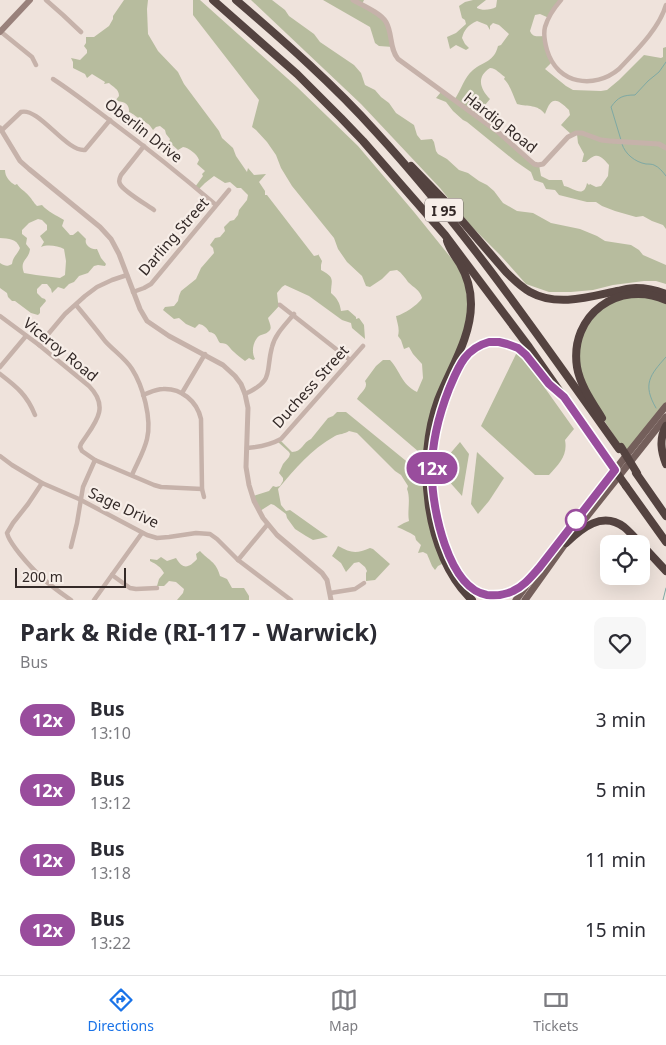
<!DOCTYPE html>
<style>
body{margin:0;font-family:"Noto Sans",sans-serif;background:#f7f7f7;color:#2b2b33;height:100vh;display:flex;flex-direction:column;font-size:19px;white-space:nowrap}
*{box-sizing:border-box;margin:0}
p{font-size:16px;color:#7c7c81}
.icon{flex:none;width:28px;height:28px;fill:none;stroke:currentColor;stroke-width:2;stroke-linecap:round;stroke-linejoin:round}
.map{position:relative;height:600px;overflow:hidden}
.panel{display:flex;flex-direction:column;background:#fff;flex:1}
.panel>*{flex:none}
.badge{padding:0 10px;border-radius:16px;font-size:18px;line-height:32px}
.tools{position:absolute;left:600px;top:535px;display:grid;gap:10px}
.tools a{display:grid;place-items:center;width:50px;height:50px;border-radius:10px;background:#fff;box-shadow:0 5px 20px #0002;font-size:25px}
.scale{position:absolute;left:15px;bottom:12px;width:111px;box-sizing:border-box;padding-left:5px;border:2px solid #342a28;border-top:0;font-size:14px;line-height:18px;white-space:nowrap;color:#342a28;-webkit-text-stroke:4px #f7eee8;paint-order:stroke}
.map>.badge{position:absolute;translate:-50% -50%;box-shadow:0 0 0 2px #fff}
.round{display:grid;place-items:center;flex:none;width:52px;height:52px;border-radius:10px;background:#f7f7f7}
.headline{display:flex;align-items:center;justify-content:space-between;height:85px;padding:0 20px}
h1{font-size:24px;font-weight:700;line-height:38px}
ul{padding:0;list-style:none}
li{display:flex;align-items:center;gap:15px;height:70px;padding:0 20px}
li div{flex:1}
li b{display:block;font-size:19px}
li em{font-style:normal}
li .badge{min-width:55px;font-weight:700;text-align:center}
.tab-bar{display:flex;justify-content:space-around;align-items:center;height:70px;border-top:1px solid #e1e1e2;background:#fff;font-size:14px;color:#7c7c81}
.tab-bar a{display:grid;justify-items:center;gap:2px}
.tab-bar .active{color:#1a73e8}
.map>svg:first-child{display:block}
</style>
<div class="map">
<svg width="666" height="600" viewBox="0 0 666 600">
<rect width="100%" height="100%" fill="#efe3dc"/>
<g fill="#b7bc9e" fill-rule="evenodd">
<path d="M 124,0 L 148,0 L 147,9 L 148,34 L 158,51 L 178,72 L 184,84 L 219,131 L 222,138 L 233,148 L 236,156 L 247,172 L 248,168 L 254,175 L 266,174 L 259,182 L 265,191 L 265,195 L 267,195 L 314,256 L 318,255 L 318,254 L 322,261 L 321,265 L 321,270 C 336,278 331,280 331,293 C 337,298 340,303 341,311 L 348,310 L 356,317 L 356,319 L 359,318 L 364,325 L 365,339 L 352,328 L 351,323 L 342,320 L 309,296 L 285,285 L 282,287 L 277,293 L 278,302 L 280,305 L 268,318 C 269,322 272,327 270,330 C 267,334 263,334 259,336 C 253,341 251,352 255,359 L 253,360 L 249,358 L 245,361 C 241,358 237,355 234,352 C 228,347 229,343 220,343 C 216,338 217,333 209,332 C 207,328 204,325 199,324 L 195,328 L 186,324 L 179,318 L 174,319 L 163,310 L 165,307 L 174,306 L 178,301 L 179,296 L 181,291 L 196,279 L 201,268 L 214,253 L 213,248 L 210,245 L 215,238 L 220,237 L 225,231 L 224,227 L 230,221 L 234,220 L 238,215 L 239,210 L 247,200 L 248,195 L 241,188 L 237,188 L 230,182 L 225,183 L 214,176 L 205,183 L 198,190 L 195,187 L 203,176 L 202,174 L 205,171 L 197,164 L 199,160 C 197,154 189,148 183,147 L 178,150 L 169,142 L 170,139 L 166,134 L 165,130 L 160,126 L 156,127 L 153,130 C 148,122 147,124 140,119 C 136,117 134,114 129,112 C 130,103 122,101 115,101 L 119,96 C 119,89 113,87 109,83 L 104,84 L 105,82 L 92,74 L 87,78 L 85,74 L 73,68 L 73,62 L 71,58 L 80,60 L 87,53 L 87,50 L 84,46 L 86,43 L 86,37 L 94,37 L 109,26 L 113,19 L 113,16 Z"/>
<path d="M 193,0 L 200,0 L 297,87 L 358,146 L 414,212 L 464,274 L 470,319 L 426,458 L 357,399 C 360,393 369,388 365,381 L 376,366 L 383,360 L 390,360 C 401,372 401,384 417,392 L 423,378 L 422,364 L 413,354 L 409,347 L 404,349 L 401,340 L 398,336 C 400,328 397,323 396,316 C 403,315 419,304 422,298 C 420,290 414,288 408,282 C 405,278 402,273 397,270 L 390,271 L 382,279 L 370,287 L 366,286 L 362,276 L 347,262 L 338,249 L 334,238 L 292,186 L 281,168 L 276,155 L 267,142 L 256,130 L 252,127 L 259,100 L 193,15 Z"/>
<polygon points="251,0 272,0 285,10 289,16 314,34 320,42 354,65 361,73 365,85 375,90 381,97 389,103 396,113 414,125 417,135 421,140 432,139 434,142 436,151 438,154 447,159 459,170 468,173 479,181 487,185 494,191 503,203 517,211 533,213 551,223 580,229 597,236 605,241 631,245 639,250 643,255 666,265 666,284 656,281 644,281 613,285 593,290 571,292 549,292 526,284 501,256 470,225 440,188 361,104"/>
<polygon points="323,0 364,0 362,4 379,15 387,24 393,47 379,46 375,43 370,27"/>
<path d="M 473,0 L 486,0 L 477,7 L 477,8 C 482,11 491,10 496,7 L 497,0 L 561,0 L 549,18 L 540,14 L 535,15 L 530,31 C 533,38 537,36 544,36 L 551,63 L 545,69 L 566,86 L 573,90 L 601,91 L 607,90 L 619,80 L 644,55 L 661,58 L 663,57 L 663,48 L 666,47 L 666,229 L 663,225 L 652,221 L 643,216 L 636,217 L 615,211 L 602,206 L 596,202 L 587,202 L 559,195 L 555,190 L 546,189 L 543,183 L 534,180 L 531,172 L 515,161 L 467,122 L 463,120 L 453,111 L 446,102 L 436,98 L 441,92 L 454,100 C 461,91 464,77 473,70 C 484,61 494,62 498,46 L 501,45 L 509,34 L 499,25 L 493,23 L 490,26 L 490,30 L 487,25 L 477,21 C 468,25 464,30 462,38 L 465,44 L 469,48 L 466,50 L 456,45 L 450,49 L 447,37 L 456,33 L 466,24 L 465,20 L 462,18 L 459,6 L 465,2 ZM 490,68 C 496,68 500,74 505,77 L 504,79 C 511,86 513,96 517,104 C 529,107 537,104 545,114 C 551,97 556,97 569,110 L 570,115 L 561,125 L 572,135 L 577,134 L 578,143 L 584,154 L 582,162 L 586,162 C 597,152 600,155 609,165 L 608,176 L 601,186 L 596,187 L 590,184 L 589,185 L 587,183 C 584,199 574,188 564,186 L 562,180 L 549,180 L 541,176 L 539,165 L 476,116 L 490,99 C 480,89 476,77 490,68 Z"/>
<path d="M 0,170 L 5,170 C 5,177 10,182 15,185 L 17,184 C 20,189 25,191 29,196 C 32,199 33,202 37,206 L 42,205 C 48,212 56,215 64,220 L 62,226 L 70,235 L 73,235 L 78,231 L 86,239 C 84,245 91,250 97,249 L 101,258 L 106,264 L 105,266 L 98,265 L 94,266 L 88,273 L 79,276 L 74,282 L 69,284 L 64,289 L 58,287 L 52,293 L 51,289 L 47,284 L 42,284 L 37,289 L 37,293 L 42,298 L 45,299 L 46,301 L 40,308 L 40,313 L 38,315 L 31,313 L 15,301 L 12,301 L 8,297 L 7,293 L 0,288 L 0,263 C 5,266 7,267 12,264 C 13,256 18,254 20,248 C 16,238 9,239 0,238 ZM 38,219 L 42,220 L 47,225 L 47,230 L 40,236 L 44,242 L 41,247 C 48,244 58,246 64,249 L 66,261 L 65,275 L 60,278 L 36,275 L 24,273 C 19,260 29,260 30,249 L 26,244 L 27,238 L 22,234 L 22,230 L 29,223 Z"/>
<polygon points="625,294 666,300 666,406 626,454 589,397 582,382 577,342 595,311"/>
<path d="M 517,352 L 520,353 L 574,429 L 565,440 C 568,455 559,464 549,475 L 535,475 L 481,426 Z"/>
<path d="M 337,412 L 346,412 L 427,478 L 446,562 L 438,566 L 435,570 L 432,566 L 427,554 L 423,552 L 418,553 L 421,545 L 416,540 L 415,536 C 409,532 404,530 397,527 L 404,523 L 409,521 C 407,511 411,499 407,489 L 408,486 L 401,475 L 395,471 L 357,433 L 349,431 C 345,434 339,434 335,436 C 310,450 296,468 278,489 L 281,505 L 286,511 L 290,510 L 328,537 L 313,540 L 306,536 L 295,529 L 287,518 L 286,514 L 274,505 L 271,504 L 260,511 L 253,496 L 269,491 L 273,486 L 276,487 L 280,486 L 283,481 L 283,478 L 279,473 L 283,464 L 289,457 L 290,454 L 289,452 L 278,442 L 280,440 L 292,452 C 302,452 303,442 311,439 L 328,418 L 333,416 Z"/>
<polygon points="460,442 469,454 462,496 439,470 440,462 442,463"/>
<polygon points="477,452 504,478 489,501 478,514 471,504"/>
<path d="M 338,546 C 351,553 356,554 370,548 L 373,549 L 390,564 L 375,580 L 366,581 L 366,573 L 367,571 L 365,567 L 359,562 L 354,563 L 346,572 L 341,563 L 332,556 L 336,550 Z"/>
<path d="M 200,551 C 209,561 216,561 220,576 L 227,579 L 232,588 L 244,588 L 249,596 L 249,600 L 177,600 L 183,593 L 184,589 L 176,582 L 169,581 L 164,586 L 157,586 L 159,579 L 164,573 C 161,567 156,564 150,561 L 150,559 L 157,560 L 161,557 L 167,561 L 176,558 C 183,570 189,568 197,559 L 196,554 Z"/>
</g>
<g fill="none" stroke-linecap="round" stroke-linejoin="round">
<g stroke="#7ea9a4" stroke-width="1">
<path d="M 621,140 L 611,107 C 618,97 623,95 635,95 L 648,81 L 659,72 L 666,62"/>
<path d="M 622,144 C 625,154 635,162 646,164 C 648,164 652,164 654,165 C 659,167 663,172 666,176"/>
<path d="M 656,408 C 642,384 650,375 666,357"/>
<polyline points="663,600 666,588"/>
</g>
<g stroke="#c6b2aa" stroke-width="4.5">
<polyline points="46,0 63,15 81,32"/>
<path d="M 561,0 C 554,8 548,17 545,27 C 543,35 545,43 547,50 C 557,84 594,90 619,69 C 636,51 659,29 666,5"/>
<polyline points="0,31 32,57 36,65"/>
<path d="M 53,79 C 73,92 92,107 112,122 C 147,148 182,176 216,205"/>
<path d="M 2,130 L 21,112 C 39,107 66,152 85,150 L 110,120"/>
<path d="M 144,146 L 121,175 C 120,178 118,180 120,184 C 123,191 147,205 154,210"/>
<polyline points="133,292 144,288 151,284 229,190"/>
<path d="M 76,305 C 86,317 96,329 105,341 C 114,351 125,358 132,369 C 143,386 152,419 147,439 C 144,452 137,463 132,475"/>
<polyline points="280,305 350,360"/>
<path d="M 0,316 L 39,345 L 89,386 C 111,408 94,424 81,444 L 80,447 L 82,451 L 95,460 L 154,485 L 161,487 L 202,489"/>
<polyline points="39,345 65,314 85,296 97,287 112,280 127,275"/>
<polyline points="0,367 26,336"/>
<path d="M 0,374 C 17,387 27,395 35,415"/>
<polyline points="182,393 205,354"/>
<path d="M 245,394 C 275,380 265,373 272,347 C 275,334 286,324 294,314"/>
<path d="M 143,395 C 149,393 156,389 163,389 C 181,388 197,401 201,419 L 202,489 L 204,497"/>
<path d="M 247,448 C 260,447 270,445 281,439 L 363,346"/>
<polyline points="0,456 12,465 42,483 79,499 147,535 157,538 169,537 196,533 210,534 217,539 238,560 291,600"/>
<path d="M 42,483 L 28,504 L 13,523 L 7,533 C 9,541 14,546 19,553 C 36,574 49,585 71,600"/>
<polyline points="71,547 77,523 83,487 95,460"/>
<polyline points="238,560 267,525"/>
<polyline points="112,575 130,588 136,589 157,588"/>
<polyline points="330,593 355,589 364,583"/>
<polyline points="94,600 142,533"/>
</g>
<g stroke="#c6b2aa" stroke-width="5">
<path d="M 353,0 C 362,5 381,13 386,22 C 393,34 389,48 398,59 L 498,132 L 534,164 L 538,165 L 543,164 L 568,137 L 576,133 L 582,133 L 601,140 L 610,141 L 659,144 L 666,148"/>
<polyline points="0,128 20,161 29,169 100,227 111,239 119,254 140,309 147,321 169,336 223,365 235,376 241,384 245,394 248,408 246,467 249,485 254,501 263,518 277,535 322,573 327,580 331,600"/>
</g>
<polyline stroke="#99817b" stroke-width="6" points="0,32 30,0"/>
<g stroke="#745f5b" stroke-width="7">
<polyline points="535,573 629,452 666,406"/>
<polyline points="516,600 529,582"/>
<polyline points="525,600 565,544 666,417"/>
</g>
<g stroke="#544340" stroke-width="8">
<polyline points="213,0 297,74 341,118 363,141 445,235 529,347 609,462"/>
<path d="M 236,0 C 285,42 333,84 376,132 C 466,230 542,341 619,449"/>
<path d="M 411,166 L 444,200 L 506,272 C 513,279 521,287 530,292 C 557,307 589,297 617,291 C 623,290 629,288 636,288 C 647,288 656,290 666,294"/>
<path d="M 447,241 C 450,250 455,256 460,264 C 467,276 471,291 471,304 C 471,338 450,369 438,400 C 416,460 424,554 472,600"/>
<path d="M 602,418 C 592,402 580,385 577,367 C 569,315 619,279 666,300"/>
<path d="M 666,426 C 659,439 661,451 666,464"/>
<polyline points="636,473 666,516"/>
<polyline points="626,486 666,542"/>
<path d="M 566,543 C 582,528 602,511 624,527 C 630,532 635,538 641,544"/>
<polyline points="641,544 666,571"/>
<path d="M 539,569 C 531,577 524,586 513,591 C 507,595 499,596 491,595 C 483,594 474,591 467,585 C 445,563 432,505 432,475 C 431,443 440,415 451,386 C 455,375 459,362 468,353 C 475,347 483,343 492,342 C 501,341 510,343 518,348 C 532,357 539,373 550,385"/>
</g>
<g stroke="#544340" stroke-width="8">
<polyline points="621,447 637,473"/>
<polyline points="609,462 626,486"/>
</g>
</g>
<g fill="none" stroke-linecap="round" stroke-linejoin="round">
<g stroke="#fff" stroke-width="11">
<path id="line" d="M 489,342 L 499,342 L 507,344 L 518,348 L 526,355 L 549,384 L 564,397 L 615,470 L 539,568 C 531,577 524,586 513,591 C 505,595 496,596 487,595 C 448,588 432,508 432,475 C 431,445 438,417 449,389 C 458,368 464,349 489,342 Z"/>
</g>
<use href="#line" stroke="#994d9d" stroke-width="8"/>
</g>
<circle fill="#fff" stroke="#994d9d" stroke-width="2.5" cx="576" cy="520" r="10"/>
<g text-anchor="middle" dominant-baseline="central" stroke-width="4.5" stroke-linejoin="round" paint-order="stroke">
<rect fill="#f7eee8" stroke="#6e6562" stroke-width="1" x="425" y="198.5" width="38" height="23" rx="4"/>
<g font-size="14" font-weight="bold" fill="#342a28">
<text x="444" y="210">I 95</text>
</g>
<g font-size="15" fill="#342a28" stroke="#f7eee8">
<text transform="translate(501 122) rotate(38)">Hardig Road</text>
<text transform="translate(144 130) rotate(38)">Oberlin Drive</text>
<text transform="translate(173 236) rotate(-49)">Darling Street</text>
<text transform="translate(61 349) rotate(39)">Viceroy Road</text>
<text transform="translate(310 386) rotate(-48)">Duchess Street</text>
<text transform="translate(124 507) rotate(25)">Sage Drive</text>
</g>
</g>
</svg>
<div class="tools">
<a><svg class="icon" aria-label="locate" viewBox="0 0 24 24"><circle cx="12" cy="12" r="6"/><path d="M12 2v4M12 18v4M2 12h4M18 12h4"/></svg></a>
</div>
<div class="scale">200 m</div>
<b class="badge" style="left:432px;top:468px;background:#994d9d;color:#fff">12x</b>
</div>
<section class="panel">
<div class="headline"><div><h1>Park &amp; Ride (RI-117 - Warwick)</h1><p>Bus</p></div><a class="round"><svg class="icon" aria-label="heart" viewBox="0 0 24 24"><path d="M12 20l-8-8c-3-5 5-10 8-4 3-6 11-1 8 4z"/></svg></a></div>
<ul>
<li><span class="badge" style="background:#994d9d;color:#fff">12x</span><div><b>Bus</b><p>13:10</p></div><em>3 min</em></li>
<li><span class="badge" style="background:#994d9d;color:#fff">12x</span><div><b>Bus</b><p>13:12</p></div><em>5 min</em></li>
<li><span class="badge" style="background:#994d9d;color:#fff">12x</span><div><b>Bus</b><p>13:18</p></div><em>11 min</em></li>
<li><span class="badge" style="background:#994d9d;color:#fff">12x</span><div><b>Bus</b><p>13:22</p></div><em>15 min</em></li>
</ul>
</section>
<nav class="tab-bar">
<a class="active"><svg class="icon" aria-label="directions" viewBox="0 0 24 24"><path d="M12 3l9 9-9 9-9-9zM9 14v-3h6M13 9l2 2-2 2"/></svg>Directions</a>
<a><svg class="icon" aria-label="map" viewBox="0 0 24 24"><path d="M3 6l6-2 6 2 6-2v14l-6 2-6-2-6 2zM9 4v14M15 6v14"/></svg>Map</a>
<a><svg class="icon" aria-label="tickets" viewBox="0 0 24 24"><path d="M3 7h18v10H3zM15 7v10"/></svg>Tickets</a>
</nav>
